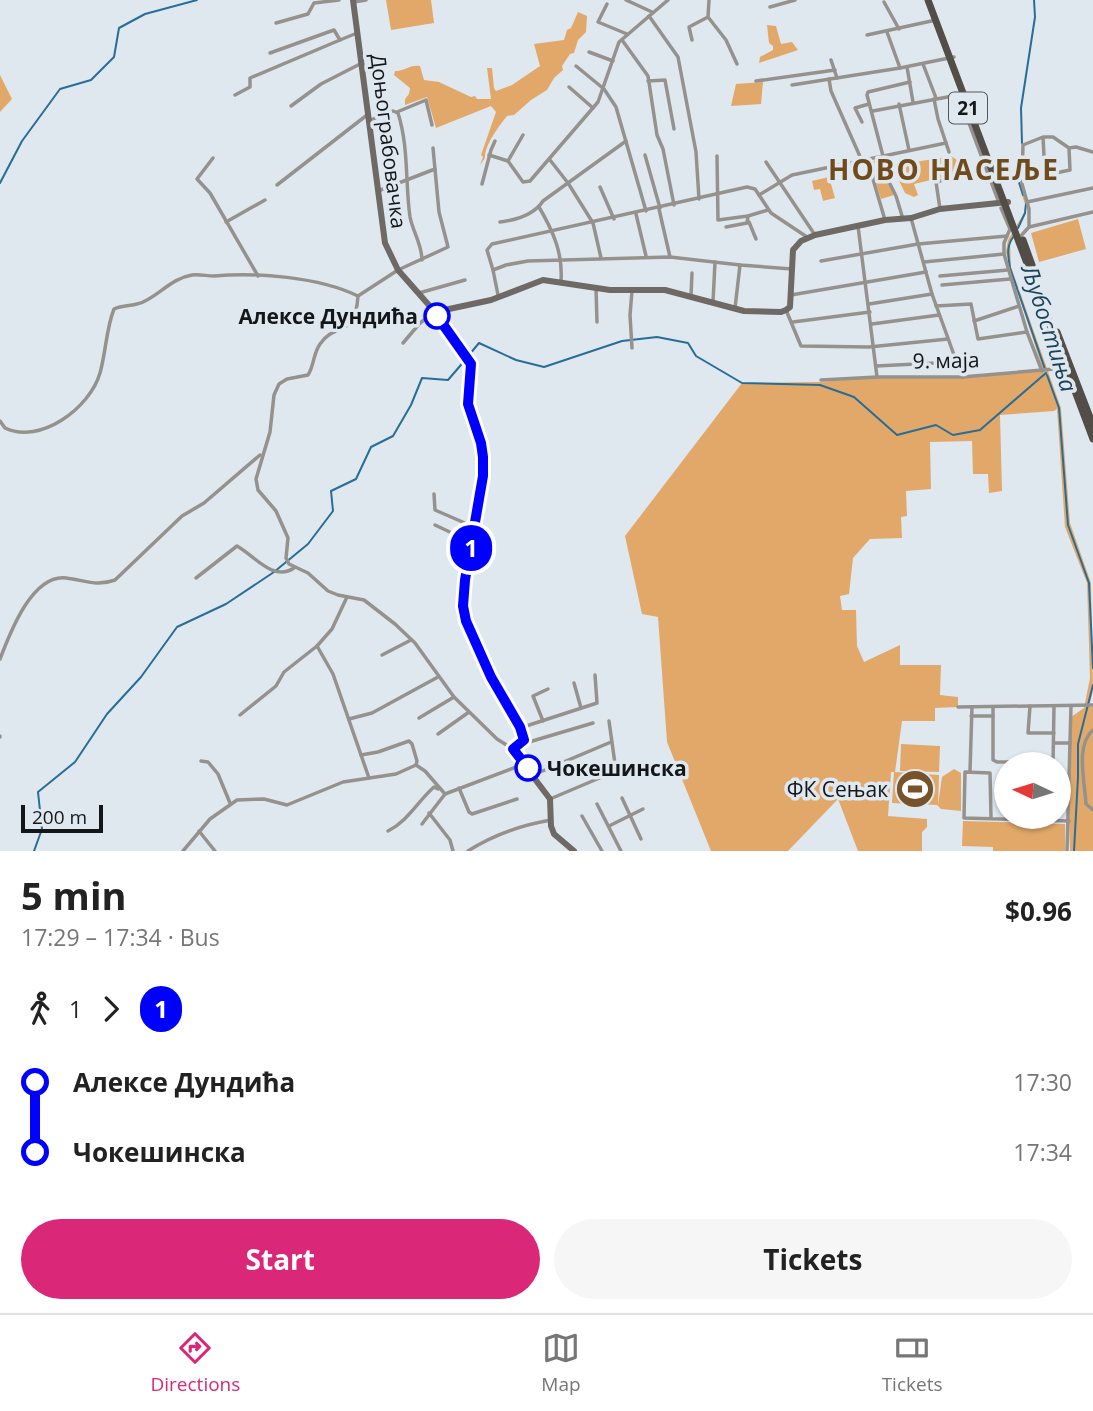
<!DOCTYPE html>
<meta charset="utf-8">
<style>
body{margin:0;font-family:"Open Sans",sans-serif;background:#f6f6f6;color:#222;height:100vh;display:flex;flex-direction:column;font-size:26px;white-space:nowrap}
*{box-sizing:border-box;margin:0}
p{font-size:23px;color:#767676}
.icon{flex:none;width:38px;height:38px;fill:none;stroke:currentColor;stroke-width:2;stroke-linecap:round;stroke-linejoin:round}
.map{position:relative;height:851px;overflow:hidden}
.side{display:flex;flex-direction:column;background:#fff;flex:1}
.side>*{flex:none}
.badge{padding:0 14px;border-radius:23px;font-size:24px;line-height:46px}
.needle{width:46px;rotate:274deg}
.fabs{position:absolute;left:994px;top:752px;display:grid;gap:14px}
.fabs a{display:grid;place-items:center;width:77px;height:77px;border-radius:50%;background:#fff;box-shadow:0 2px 5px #0004;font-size:35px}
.scale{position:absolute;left:21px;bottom:18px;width:82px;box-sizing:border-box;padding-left:7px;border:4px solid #14171a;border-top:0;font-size:19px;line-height:24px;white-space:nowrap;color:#14171a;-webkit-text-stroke:5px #dfe8ef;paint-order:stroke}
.map>.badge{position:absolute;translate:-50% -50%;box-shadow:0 0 0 4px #fff}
.legs{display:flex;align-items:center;gap:10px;height:77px;padding:0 21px;font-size:23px}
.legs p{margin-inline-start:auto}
.overview{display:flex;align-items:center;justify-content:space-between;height:119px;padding:0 21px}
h1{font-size:38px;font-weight:700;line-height:52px}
.primary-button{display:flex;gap:14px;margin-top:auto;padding:14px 21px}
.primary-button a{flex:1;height:80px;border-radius:42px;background:#db2777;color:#fff;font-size:28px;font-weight:700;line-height:80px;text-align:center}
.primary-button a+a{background:#f6f6f6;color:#222}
ul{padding:0 21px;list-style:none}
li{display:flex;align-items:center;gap:24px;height:70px;font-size:26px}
li i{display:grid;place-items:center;width:10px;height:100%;margin:0 9px;background:currentColor}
li i::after{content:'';width:18px;height:18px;margin:-9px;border:5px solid;border-radius:50%;background:#fff}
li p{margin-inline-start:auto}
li:first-child i{background:linear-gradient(#0000 50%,currentColor 0)}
li:last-child i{background:linear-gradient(currentColor 50%,#0000 0)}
.dock{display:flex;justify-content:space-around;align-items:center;height:98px;border-top:2px solid #e0e0e0;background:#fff;font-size:19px;color:#767676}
.dock a{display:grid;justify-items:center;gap:4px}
.dock .on{color:#db2777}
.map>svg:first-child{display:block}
</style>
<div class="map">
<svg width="1093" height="851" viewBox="0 0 1093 851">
<rect width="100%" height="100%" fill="#dfe8ef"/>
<g fill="#e1a86a">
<polygon points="386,0 431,0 434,23 391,30"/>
<path d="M 578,12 L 587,16 L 586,32 L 578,40 L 574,53 L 570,54 L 562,66 L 563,70 L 554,78 L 547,90 L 531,100 L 514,115 L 507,116 C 499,126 484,146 485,158 L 480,165 L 483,157 L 481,155 L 496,112 L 491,106 L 436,128 L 427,97 L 405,105 L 405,99 L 409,94 L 410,88 L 394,75 L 395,71 C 405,71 410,64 420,66 L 424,80 L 439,82 L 471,97 L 475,96 L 477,99 L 491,99 L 487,68 L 492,68 L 494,88 L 496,91 L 512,85 L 540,66 L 534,44 L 564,40 L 567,30 L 571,28 Z"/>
<polygon points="767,25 776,26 781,44 792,42 798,50 759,63 760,57 773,50 773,46 769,43"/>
<polygon points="0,75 12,99 0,112"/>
<polygon points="763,82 761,104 731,106 736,84"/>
<polygon points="951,156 957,160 961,173 914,184 918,195 914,197 905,193 892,166"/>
<polygon points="884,158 890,172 885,178 894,195 881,199 869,162"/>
<polygon points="829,177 835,198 823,201 820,189 814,190 812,181"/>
<polygon points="1020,182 1026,203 1026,213 1010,243 1011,267 1061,408 1070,523 1091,583 1093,691 1089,707 1093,707 1093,851 1070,851 1069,821 1071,717 1084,708 1090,678 1087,583 1065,527 1057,409 1054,411 1000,415 1002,491 989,493 988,474 973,474 972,441 930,442 931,489 906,491 907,516 901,517 902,538 870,539 853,558 849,594 840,596 842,610 856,610 857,646 864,662 900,645 900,665 941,665 940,695 958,697 958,707 935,708 935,721 902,721 895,772 939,775 938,805 942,777 954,769 961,773 961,811 941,809 937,805 892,803 894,772 891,772 888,816 927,819 927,827 922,832 922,851 858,851 838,799 788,851 711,851 667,742 658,617 642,614 625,536 742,383 820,382 877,377 962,377 1042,371 1044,373 1013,278 1006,252 1008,240 1024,213 1025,204 1018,183"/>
<polygon points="1078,219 1086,249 1039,262 1031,233"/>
<polygon points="901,744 940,746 939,772 900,771"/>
<polygon points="963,821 1065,824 1065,851 993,851 993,847 962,846"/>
</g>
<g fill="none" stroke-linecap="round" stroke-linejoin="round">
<g stroke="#286d97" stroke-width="2">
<polyline points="1022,143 1021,108 1035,17 1034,0"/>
<polyline points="1021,159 1019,182 1023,195"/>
<polyline points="0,183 22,141 60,89 91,80 114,57 119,28 145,14 197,0"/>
<polyline points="1018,228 1025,213 1026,204"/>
<path d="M 1014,236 C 1006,246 1008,255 1010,268 L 1045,369"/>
<polyline points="469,355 479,343 516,360 544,367 622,341 657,337 688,343 696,356 742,383 820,385 854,397 897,435 936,425 953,435 980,430 1046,373"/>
<polyline points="1047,375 1059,408 1068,525 1089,583 1093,668"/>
<polyline points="34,851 42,829 38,792 75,762 107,714 141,677 177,627 226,604 274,572 308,544 333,511 331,491 356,479 371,447 393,436 411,405 422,378 448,380 466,359"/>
<polyline points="1074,851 1078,777 1078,744 1093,685"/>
</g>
<g stroke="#95928e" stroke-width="3.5">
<polyline points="626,0 652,12"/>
<polyline points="709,0 708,17 726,40 737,64"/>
<polyline points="354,2 366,0"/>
<polyline points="884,2 899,29"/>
<polyline points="607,4 598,22 627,34"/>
<polyline points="770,7 795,0"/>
<polyline points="649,16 678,57 696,152 699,199"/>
<polyline points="276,23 308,14 314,3 339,0"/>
<polyline points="887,32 900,68"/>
<polyline points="867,35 936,20"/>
<polyline points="622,40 648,76 657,135 663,149 674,205"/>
<polyline points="692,40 689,27 708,17"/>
<polyline points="589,52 613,61"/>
<polyline points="270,53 334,30 340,40 357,33"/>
<polyline points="831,60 837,78"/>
<polyline points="923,64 936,98"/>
<polyline points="576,66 604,89 616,107 646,211"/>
<polyline points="907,67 913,102"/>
<polyline points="829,79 831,91 862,161"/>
<polyline points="648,81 665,80 674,129"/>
<polyline points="756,81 835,70"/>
<polyline points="792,85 900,68 954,57"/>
<polyline points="569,87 593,108"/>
<polyline points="958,94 999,203"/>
<polyline points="235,95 250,87 250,78 340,40"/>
<polyline points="934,99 938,119 949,152"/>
<polyline points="899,104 909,150"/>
<polyline points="291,106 321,84 360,64"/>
<polyline points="873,111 958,95"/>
<polyline points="397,112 426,100 432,125"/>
<path d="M 368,121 L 393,111 L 398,113 C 409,148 405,182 410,217 C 413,232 422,245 422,260"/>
<polyline points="862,122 855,108 869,104"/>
<polyline points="1045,137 1053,137 1069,148 1076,147 1093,152"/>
<path d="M 433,148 L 439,212 L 448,247 L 398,270 L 358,296 C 355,339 336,321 320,344 C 313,354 314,366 308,375 L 287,379 L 279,384 L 274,395 L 270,432 L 256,479 L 258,490 L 276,511 L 288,538 L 286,558 L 289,564 L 308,573 L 328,591 L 338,595 L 364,600 L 395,624 L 415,643 L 454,697 L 497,739 L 513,749"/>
<polyline points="489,155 508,161 523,182 530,181 598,102 619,42 668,0"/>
<polyline points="645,155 660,208"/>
<polyline points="717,156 718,220 748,216 768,210"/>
<polyline points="883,156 867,95 868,92 910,82"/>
<polyline points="213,158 197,179 210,193 258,276"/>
<polyline points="867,159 885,220"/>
<polyline points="550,160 568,183 593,223 601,258"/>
<polyline points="508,161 523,135"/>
<polyline points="766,162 815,235"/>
<polyline points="888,180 896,196 903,219"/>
<polyline points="1022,180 1070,170 1069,148"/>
<polyline points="482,184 491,150 495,141"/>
<polyline points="277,185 367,115"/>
<polyline points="600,187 614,219"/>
<polyline points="378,191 435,169"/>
<polyline points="759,195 792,175 946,143"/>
<polyline points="1027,202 1093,188"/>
<path d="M 539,207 C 553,231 563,253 561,281"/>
<polyline points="1001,208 1010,229 1004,243 1004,254 1027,332 1042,371"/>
<polyline points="659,209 670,257"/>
<polyline points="940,209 936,182 967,174"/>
<polyline points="636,214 646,256"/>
<polyline points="911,218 932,294 962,377"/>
<polyline points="226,222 265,200"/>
<path d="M 500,222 C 516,220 534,215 543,201 L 626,141"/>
<polyline points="749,222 756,239"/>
<polyline points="858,226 877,377"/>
<polyline points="726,227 747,223 748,216"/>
<polyline points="1029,227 1029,209 1022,184 1023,145 1043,137 1045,175"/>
<polyline points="1018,239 1029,227 1093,212"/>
<polyline points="821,261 918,244 1007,236"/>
<polyline points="924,262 1004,254"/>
<polyline points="493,270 487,250 492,244 747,187 755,189 771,213 807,237"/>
<polyline points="940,276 1008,270"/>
<polyline points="942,285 1010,279"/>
<polyline points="596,289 597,322"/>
<polyline points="632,291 630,315 632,348"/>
<polyline points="419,293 465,280"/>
<polyline points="498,295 493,270 506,265 528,261 670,257 740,265 792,269"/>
<polyline points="791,295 926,272"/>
<polyline points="691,296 692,273"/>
<polyline points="713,302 715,262"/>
<polyline points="869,304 932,294"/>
<polyline points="936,306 971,304 978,339 1027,332"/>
<polyline points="735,308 740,265"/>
<polyline points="786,310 801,346 869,347 948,339"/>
<polyline points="396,319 414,317 420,323"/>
<polyline points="974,321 1019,306"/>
<polyline points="793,322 870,312"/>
<polyline points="872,324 939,315"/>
<polyline points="403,343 420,323 435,312"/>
<polyline points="876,366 957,362"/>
<polyline points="821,380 877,377 962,377 1066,368"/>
<path d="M 0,421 L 5,428 C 40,445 90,408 100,373 C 106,352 106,329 114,309 C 124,304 135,307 145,301 C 161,293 173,278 192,275 C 199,274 207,276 214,276 C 256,272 319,277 358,296"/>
<polyline points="434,494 435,510 474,527"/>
<polyline points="435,525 471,542"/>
<path d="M 196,578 L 237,546 C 255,556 273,582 294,568"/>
<polyline points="317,646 333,674 369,778"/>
<polyline points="382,655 411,640"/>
<path d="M 0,659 C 10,633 32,574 66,578 C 85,580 96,587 115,580 L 182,516 L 204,503 L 260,455"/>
<polyline points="574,683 581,708"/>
<polyline points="1030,706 1028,733 1054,733"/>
<polyline points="958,707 1093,705"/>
<polyline points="993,707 993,760 997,762 1017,762"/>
<polyline points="240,715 276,686 284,672 317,646 332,629 347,597"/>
<polyline points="971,716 993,716"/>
<polyline points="419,718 454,697"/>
<polyline points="349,719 372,713 438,677"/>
<polyline points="543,721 533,696 548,689"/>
<polyline points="520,728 597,703 595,675"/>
<path d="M 1093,730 C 1075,745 1085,782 1086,804 L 1093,810"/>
<polyline points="438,734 469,712"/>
<polyline points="0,737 0,736"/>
<polyline points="523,741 529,742 593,723"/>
<polyline points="1054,743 1070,743"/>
<polyline points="361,755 378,752 409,741 412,744 417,761 416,765"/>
<polyline points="201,761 208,762 218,774 230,803"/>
<polyline points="1053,765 1054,706"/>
<polyline points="970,771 972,707"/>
<polyline points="533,775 611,742"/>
<polyline points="459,788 469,812 472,814 517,799"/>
<polyline points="445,794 524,764"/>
<polyline points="622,798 641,839"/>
<polyline points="550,799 616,771 609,721"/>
<polyline points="597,804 621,851"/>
<polyline points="429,813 450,840 453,851"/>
<polyline points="582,816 602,851"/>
<polyline points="991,818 990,773 965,772 964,818 1069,821"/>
<polyline points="422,824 445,794"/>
<polyline points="609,826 643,809"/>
<polyline points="199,831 215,851"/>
<path d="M 388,831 C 408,821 418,801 434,787 L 438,789"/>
<polyline points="183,851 210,819 237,800 264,799 287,805 343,782 396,774 416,765 425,771 445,794"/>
<path d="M 468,851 C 493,835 522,825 551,820"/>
<polyline points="1067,851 1071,706"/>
</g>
<g stroke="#6e6964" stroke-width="6">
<polyline points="353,0 385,243 398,270 435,312 471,364 468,404 481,443 483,476 465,581 463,606 473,641 524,738 523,741 514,746 513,750 550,799 551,826 554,834 574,851"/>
<polyline points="435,312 491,300 543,280 610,290 665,290 744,311 781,312 786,310 790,307 793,250 801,241 815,235 885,220 911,218 940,209 1008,202"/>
</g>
<g stroke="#534d47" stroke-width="7">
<polyline points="928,0 1093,439"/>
<polyline points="1023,240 1032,265"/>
<polyline points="1057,332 1093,425"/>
</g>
</g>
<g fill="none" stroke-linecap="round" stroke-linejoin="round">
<g stroke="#fff" stroke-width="16">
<polyline id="line-1" points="437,316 471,364 468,404 481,443 483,457 483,476 465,580 463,606 466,621 491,677 520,727 524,740 513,749 528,768"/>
</g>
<use href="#line-1" stroke="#00f" stroke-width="10"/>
</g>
<defs>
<g id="stadium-disc" transform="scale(2.0125)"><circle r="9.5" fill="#76532b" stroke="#dfe8ef"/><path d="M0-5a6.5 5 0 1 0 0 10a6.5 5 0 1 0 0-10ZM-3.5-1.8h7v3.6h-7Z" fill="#fff"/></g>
</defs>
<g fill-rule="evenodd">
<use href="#stadium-disc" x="915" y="789"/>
</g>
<g fill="#fff" stroke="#00f" stroke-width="3.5">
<circle cx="437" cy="316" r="12"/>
<circle cx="528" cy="768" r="12"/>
</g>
<g text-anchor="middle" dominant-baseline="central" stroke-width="7" stroke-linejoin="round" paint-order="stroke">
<rect fill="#dfe8ef" stroke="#51565a" stroke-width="2" x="949" y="92.5" width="38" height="31" rx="5"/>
<g font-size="19" font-weight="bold" fill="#14171a">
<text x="968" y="108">21</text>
</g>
<g font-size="21" fill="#14171a" stroke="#dfe8ef">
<text transform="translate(389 141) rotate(83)">Доњограбовачка</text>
<text transform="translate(946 360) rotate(-1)">9. маја</text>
</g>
<g font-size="21" font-weight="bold" fill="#14171a" stroke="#dfe8ef" text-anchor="end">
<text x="418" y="316">Алексе Дундића</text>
<text x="547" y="768" text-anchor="start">Чокешинска</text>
</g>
<g font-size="21" fill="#14171a" stroke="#dfe8ef" text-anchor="end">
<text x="888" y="789">ФК Сењак</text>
</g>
<g font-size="23" font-style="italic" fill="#1b425b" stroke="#dfe8ef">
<text transform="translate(1050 328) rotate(72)">Љубостиња</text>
</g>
<g font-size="28" font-weight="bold" letter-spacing="2" fill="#714a1c" stroke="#dfe8ef">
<text x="944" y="169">НОВО НАСЕЉЕ</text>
</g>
</g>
</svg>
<div class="fabs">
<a><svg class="needle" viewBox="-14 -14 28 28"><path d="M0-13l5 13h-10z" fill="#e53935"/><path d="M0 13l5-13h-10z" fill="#767676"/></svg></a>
</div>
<div class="scale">200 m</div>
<b class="badge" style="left:471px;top:548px;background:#00f;color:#fff">1</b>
</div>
<section class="side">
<div class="overview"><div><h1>5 min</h1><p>17:29 – 17:34 · Bus</p></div><b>$0.96</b></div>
<div class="legs"><svg class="icon" aria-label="walk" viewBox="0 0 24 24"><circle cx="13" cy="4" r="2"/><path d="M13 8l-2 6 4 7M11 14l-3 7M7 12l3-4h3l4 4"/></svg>1<svg class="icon" aria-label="forward" viewBox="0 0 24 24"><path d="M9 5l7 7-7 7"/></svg><b class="badge" style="background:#00f;color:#fff">1</b></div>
<ul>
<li><i style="color:#00f"></i><b>Алексе Дундића</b><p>17:30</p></li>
<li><i style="color:#00f"></i><b>Чокешинска</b><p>17:34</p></li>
</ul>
<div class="primary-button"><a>Start</a><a>Tickets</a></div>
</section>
<nav class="dock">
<a class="on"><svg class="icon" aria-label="directions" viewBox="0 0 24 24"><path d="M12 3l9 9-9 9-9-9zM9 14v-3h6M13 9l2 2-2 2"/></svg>Directions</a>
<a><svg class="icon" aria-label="map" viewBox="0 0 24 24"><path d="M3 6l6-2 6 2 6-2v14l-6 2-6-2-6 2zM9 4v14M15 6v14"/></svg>Map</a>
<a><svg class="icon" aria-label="tickets" viewBox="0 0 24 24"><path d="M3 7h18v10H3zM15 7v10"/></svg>Tickets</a>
</nav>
